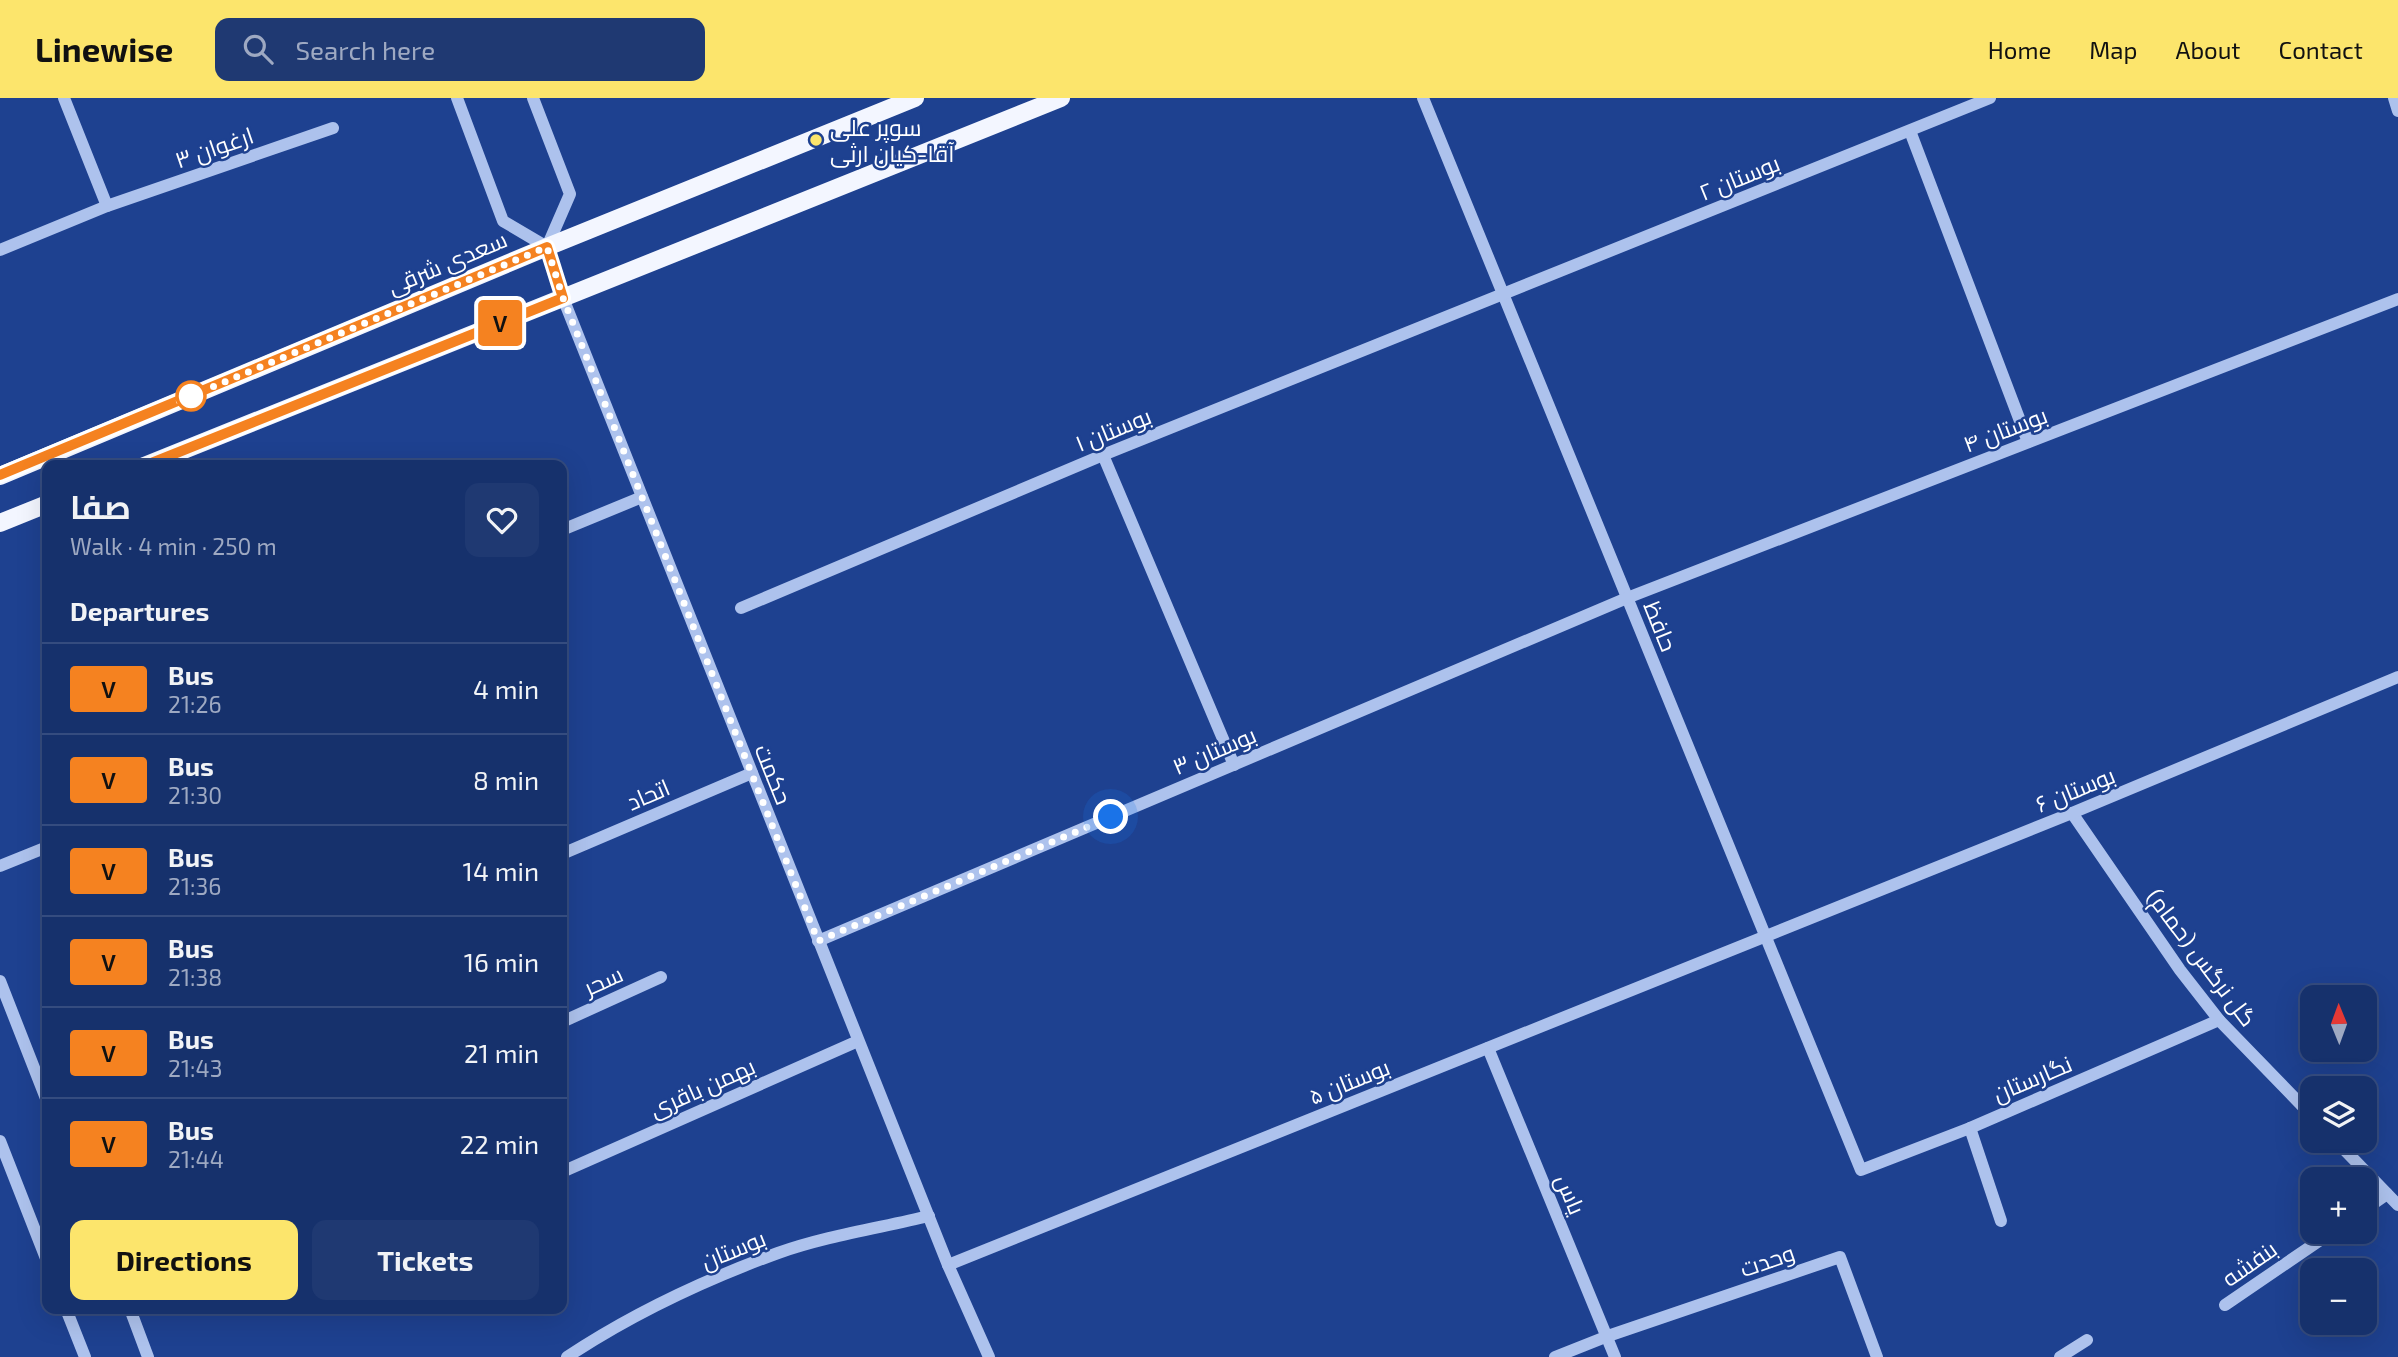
<!DOCTYPE html>
<meta charset="utf-8">
<style>
body{margin:0;font-family:"Exo 2",Cairo,sans-serif;background:#1f3972;color:#f1f3f6;height:100vh;display:flex;flex-direction:column;font-size:26px;white-space:nowrap}
*{box-sizing:border-box;margin:0}
p{font-size:23px;color:#9ea9c2}
.icon{flex:none;width:38px;height:38px;fill:none;stroke:currentColor;stroke-width:2;stroke-linecap:round;stroke-linejoin:round}
.map{position:relative;flex:1;overflow:hidden}
.details{position:absolute;left:42px;top:362px;width:525px;height:854px;display:flex;flex-direction:column;background:#16316c;border-radius:14px;box-shadow:0 7px 28px #0002,0 0 0 2px #354c7f}
.details>*{flex:none}
.badge{padding:0 14px;border-radius:5px;font-size:24px;line-height:46px}
.needle{width:46px;rotate:359deg}
.controls{position:absolute;left:2300px;top:887px;display:grid;gap:14px}
.controls a{display:grid;place-items:center;width:77px;height:77px;border-radius:14px;background:#16316c;box-shadow:0 7px 28px #0002,0 0 0 2px #354c7f;font-size:35px}
.you{position:absolute;width:35px;height:35px;margin:-18px;border:5px solid #fff;border-radius:50%;background:#1a73e8;box-shadow:0 0 0 10px #1a73e833}
.map>.badge{position:absolute;translate:-50% -50%;box-shadow:0 0 0 4px #fff}
h2{padding:0 28px;font-size:26px;line-height:63px}
.round{display:grid;place-items:center;flex:none;width:74px;height:74px;border-radius:14px;background:#1f3972}
.summary{display:flex;align-items:center;justify-content:space-between;height:119px;padding:0 28px}
h1{font-size:33px;font-weight:700;line-height:52px}
.action{display:flex;gap:14px;margin-top:auto;padding:14px 28px}
.action a{flex:1;height:80px;border-radius:14px;background:#fce56c;color:#111;font-size:28px;font-weight:700;line-height:80px;text-align:center}
.action a+a{background:#1f3972;color:#f1f3f6}
ul{padding:0;list-style:none}
li{display:flex;align-items:center;gap:21px;height:91px;padding:0 28px;border-top:2px solid #354c7f}
li div{flex:1}
li b{display:block;font-size:26px}
li em{font-style:normal}
li .badge{min-width:77px;font-weight:700;text-align:center}
header{display:flex;align-items:center;gap:42px;box-sizing:border-box;height:98px;padding:0 35px;background:#fce56c;color:#111}
header strong{font-size:33px}
nav{display:flex;gap:38px;margin-inline-start:auto;font-size:24px}
.search{width:490px;height:63px;background:#1f3972;display:flex;align-items:center;gap:18px;box-sizing:border-box;padding:0 24px;border-radius:14px;color:#9ea9c2;font-size:26px}
.map>svg:first-child{display:block}
</style>
<header>
<strong>Linewise</strong>
<div class="search"><svg class="icon" aria-label="search" viewBox="0 0 24 24"><circle cx="10" cy="10" r="6"/><path d="M15 15l6 6"/></svg>Search here</div>
<nav><a>Home</a><a>Map</a><a>About</a><a>Contact</a></nav>
</header>
<div class="map">
<svg width="2398" height="1259" viewBox="0 0 2398 1259">
<rect width="100%" height="100%" fill="#1e4190"/>
<g fill="none" stroke-linecap="round" stroke-linejoin="round">
<g stroke="#adc2ed" stroke-width="12">
<polyline points="64,0 107,108"/>
<polyline points="457,0 503,123 547,149"/>
<polyline points="533,0 570,96 547,149"/>
<polyline points="1423,0 1861,1072 1970,1030 2219,922"/>
<polyline points="2394,0 2398,13"/>
<polyline points="1910,33 2028,344"/>
<polyline points="547,149 563,200 948,1167 989,1259"/>
<polyline points="0,152 107,108 333,30"/>
<polyline points="1103,357 1234,667"/>
<polyline points="562,432 642,399"/>
<polyline points="741,510 1103,357 1990,0"/>
<polyline points="2072,715 2180,872 2219,922 2312,1018"/>
<polyline points="562,756 752,675"/>
<polyline points="0,768 47,749"/>
<polyline points="818,843 1627,500 2398,201"/>
<polyline points="0,883 47,1003"/>
<polyline points="562,924 661,879"/>
<polyline points="1488,950 1615,1259"/>
<polyline points="1970,1030 2001,1123"/>
<polyline points="0,1043 47,1163"/>
<polyline points="2336,1043 2398,1107"/>
<polyline points="562,1074 858,943"/>
<polyline points="2364,1112 2387,1096"/>
<polyline points="948,1167 2072,715 2398,579"/>
<polyline points="2225,1207 2332,1134"/>
<polyline points="66,1211 85,1259"/>
<polyline points="130,1211 148,1259"/>
<path d="M 567,1259 C 632,1216 704,1182 778,1155 C 826,1138 879,1130 929,1118"/>
<polyline points="1555,1259 1608,1238 1840,1159 1877,1259"/>
<polyline points="2060,1259 2087,1242"/>
</g>
<g stroke="#f3f6ff" stroke-width="18">
<polyline points="144,368 1061,0"/>
<polyline points="0,378 547,149 915,0"/>
<polyline points="0,425 47,406"/>
</g>
</g>
<g fill="none" stroke-linecap="round" stroke-linejoin="round">
<g stroke="#fff" stroke-width="16">
<polyline id="line" points="0,377 547,149 563,200 144,368"/>
</g>
<use href="#line" stroke="#f58220" stroke-width="10"/>
<polyline stroke="#fff" stroke-width="7" stroke-dasharray="0 12.6" points="191,298 179,303 547,149 563,200 818,843 1111,719"/>
</g>
<circle fill="#fce56c" stroke="#1e4190" stroke-width="2.5" cx="816" cy="42" r="7"/>
<circle fill="#fff" stroke="#f58220" stroke-width="3.5" cx="191" cy="298" r="14"/>
<g text-anchor="middle" dominant-baseline="central" stroke-width="5" stroke-linejoin="round" paint-order="stroke">
<g font-size="23" fill="#fff" stroke="#1e4190" text-anchor="start">
<text x="830" y="29">سوپر علی<tspan x="830" dy="26">آقا-کیان ارثی</tspan></text>
</g>
<g font-size="23" fill="#fff" stroke="#1e4190">
<text transform="translate(214 49) rotate(-19)">ارغوان ۳</text>
<text transform="translate(1739 79) rotate(-22)">بوستان ۲</text>
<text transform="translate(447 164) rotate(-23)">سعدی شرقی</text>
<text transform="translate(1113 331) rotate(-22)">بوستان ۱</text>
<text transform="translate(2005 331) rotate(-21)">بوستان ۴</text>
<text transform="translate(1661 528) rotate(68)">حافظ</text>
<text transform="translate(1214 652) rotate(-23)">بوستان ۳</text>
<text transform="translate(774 676) rotate(68)">حکمت</text>
<text transform="translate(2075 691) rotate(-22)">بوستان ۶</text>
<text transform="translate(648 696) rotate(-23)">اتحاد</text>
<text transform="translate(2202 859) rotate(53)">گل نرگس (حمام)</text>
<text transform="translate(603 882) rotate(-24)">سحر</text>
<text transform="translate(2032 980) rotate(-23)">نگارستان</text>
<text transform="translate(1349 983) rotate(-22)">بوستان ۵</text>
<text transform="translate(702 989) rotate(-24)">بهمن باقری</text>
<text transform="translate(1571 1096) rotate(67)">یاس</text>
<text transform="translate(733 1151) rotate(-22)">بوستان</text>
<text transform="translate(1767 1162) rotate(-19)">وحدت</text>
<text transform="translate(2249 1165) rotate(-35)">بنفشه</text>
</g>
</g>
</svg>
<div class="controls">
<a><svg class="needle" viewBox="-14 -14 28 28"><path d="M0-13l5 13h-10z" fill="#e53935"/><path d="M0 13l5-13h-10z" fill="#9ea9c2"/></svg></a>
<a><svg class="icon" aria-label="layers" viewBox="0 0 24 24"><path d="M12 4l9 5-9 5-9-5zM3 14l9 5 9-5"/></svg></a>
<a>+</a>
<a>−</a>
</div>
<div class="you" style="left:1111px;top:719px"></div>
<b class="badge" style="left:500px;top:225px;background:#f58220;color:#111">۷</b>
<section class="details">
<div class="summary"><div><h1>صفا</h1><p>Walk · 4 min · 250 m</p></div><a class="round"><svg class="icon" aria-label="heart" viewBox="0 0 24 24"><path d="M12 20l-8-8c-3-5 5-10 8-4 3-6 11-1 8 4z"/></svg></a></div>
<h2>Departures</h2>
<ul>
<li><span class="badge" style="background:#f58220;color:#111">۷</span><div><b>Bus</b><p>21:26</p></div><em>4 min</em></li>
<li><span class="badge" style="background:#f58220;color:#111">۷</span><div><b>Bus</b><p>21:30</p></div><em>8 min</em></li>
<li><span class="badge" style="background:#f58220;color:#111">۷</span><div><b>Bus</b><p>21:36</p></div><em>14 min</em></li>
<li><span class="badge" style="background:#f58220;color:#111">۷</span><div><b>Bus</b><p>21:38</p></div><em>16 min</em></li>
<li><span class="badge" style="background:#f58220;color:#111">۷</span><div><b>Bus</b><p>21:43</p></div><em>21 min</em></li>
<li><span class="badge" style="background:#f58220;color:#111">۷</span><div><b>Bus</b><p>21:44</p></div><em>22 min</em></li>
</ul>
<div class="action"><a>Directions</a><a>Tickets</a></div>
</section>
</div>
